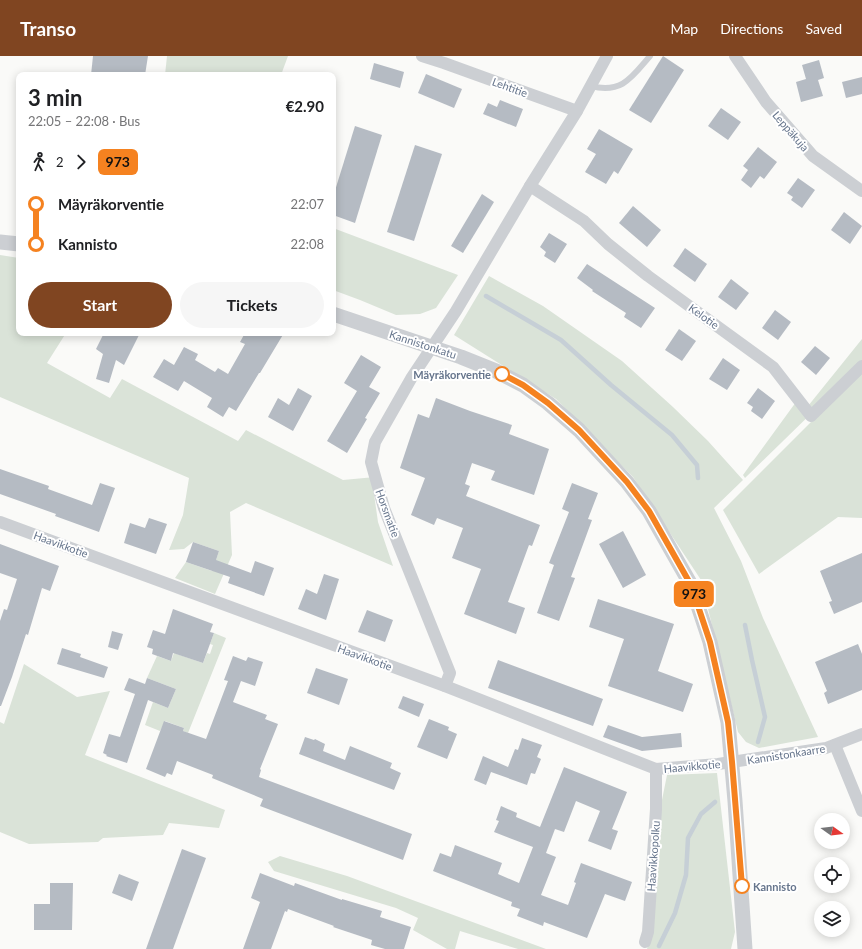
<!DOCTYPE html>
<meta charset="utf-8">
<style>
body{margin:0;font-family:Lato,sans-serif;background:#f6f6f6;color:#202124;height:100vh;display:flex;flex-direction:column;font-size:15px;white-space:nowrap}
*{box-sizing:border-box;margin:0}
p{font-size:13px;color:#757577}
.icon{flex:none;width:22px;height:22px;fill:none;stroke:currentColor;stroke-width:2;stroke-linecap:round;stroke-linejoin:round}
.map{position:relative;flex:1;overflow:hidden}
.sheet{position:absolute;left:16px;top:16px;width:320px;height:264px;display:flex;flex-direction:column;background:#fff;border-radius:8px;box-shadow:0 2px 10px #0003}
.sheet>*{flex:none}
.badge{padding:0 8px;border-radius:6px;font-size:14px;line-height:26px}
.needle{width:26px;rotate:104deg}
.tools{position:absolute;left:814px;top:757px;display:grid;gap:8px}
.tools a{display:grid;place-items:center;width:36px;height:36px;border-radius:50%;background:#fff;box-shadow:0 2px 10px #0003;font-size:20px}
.map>.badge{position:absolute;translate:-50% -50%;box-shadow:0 0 0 2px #fff}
.legs{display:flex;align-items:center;gap:6px;height:44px;padding:0 12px;font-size:13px}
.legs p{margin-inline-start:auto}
.head{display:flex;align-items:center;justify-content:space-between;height:68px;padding:0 12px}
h1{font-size:22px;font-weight:700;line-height:30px}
.primary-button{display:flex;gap:8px;margin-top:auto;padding:8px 12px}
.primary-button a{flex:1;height:46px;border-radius:24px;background:#804521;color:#fff;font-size:16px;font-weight:700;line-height:46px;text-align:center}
.primary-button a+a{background:#f6f6f6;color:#202124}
ul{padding:0 12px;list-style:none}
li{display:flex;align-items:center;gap:14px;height:40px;font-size:15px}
li i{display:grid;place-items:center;width:6px;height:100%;margin:0 5px;background:currentColor}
li i::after{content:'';width:10px;height:10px;margin:-5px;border:3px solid;border-radius:50%;background:#fff}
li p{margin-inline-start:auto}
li:first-child i{background:linear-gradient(#0000 50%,currentColor 0)}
li:last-child i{background:linear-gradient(currentColor 50%,#0000 0)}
header{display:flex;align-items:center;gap:24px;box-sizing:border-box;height:56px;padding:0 20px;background:#804521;color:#fff}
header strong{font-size:19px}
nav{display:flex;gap:22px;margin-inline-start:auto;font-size:14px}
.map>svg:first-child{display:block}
</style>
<header>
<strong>Transo</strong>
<nav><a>Map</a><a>Directions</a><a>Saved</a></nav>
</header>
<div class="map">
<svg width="862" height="893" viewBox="0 0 862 893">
<rect width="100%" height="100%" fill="#fafaf8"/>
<g fill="#dae3d8">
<polygon points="167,0 288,0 281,19 165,19"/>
<polygon points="333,172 458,219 436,252 420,258 396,259 360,244 333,234"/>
<polygon points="0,199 19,202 19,277 66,277 47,307 110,342 122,323 238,385 246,374 343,424 375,421 374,438 378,466 393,510 246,447 230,456 232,499 215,538 175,522 186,506 212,515 219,495 193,486 184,493 169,494 183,459 189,422 0,341"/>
<polygon points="489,220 543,250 622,305 673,351 708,385 743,424 714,452 741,505 763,562 818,681 759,692 746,686 738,676 701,524 633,421 556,343 454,279"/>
<polygon points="862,283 862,308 745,422 743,419 796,346 804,355"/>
<polygon points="862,315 862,462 838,461 759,518 723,454"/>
<polygon points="214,577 226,582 188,677 183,675 184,672 165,665 160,675 145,669 153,646 168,652 176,633 147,622 157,600 171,605 174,597 203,607 207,597 210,598 213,589 210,588"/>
<polygon points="24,608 77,641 110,635 85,699 225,754 219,772 169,767 163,779 103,782 98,786 29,788 0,776 0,666 4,668"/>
<polygon points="717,717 735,876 731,893 647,893 652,877 660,754 667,719"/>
<polygon points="280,800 347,820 546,893 518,893 460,875 455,893 447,893 413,874 418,862 396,852 274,815 268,806"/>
</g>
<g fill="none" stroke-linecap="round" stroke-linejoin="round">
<g stroke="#c6cfd6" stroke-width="4.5">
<polyline points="486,240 561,284 611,329 672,379 697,409 698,422"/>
<polyline points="745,569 752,604 765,661 758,686"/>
<polyline points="659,890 675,857 686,819 688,782 701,758 715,746"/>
</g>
</g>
<g fill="#b5bbc3">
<polygon points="93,0 148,0 145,19 91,19"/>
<polygon points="663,0 684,14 651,67 629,54"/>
<polygon points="819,4 824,22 818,24 823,40 801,46 796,26 806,23 802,9"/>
<polygon points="374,7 404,16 400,32 370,23"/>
<polygon points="426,18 462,33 454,52 418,37"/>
<polygon points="862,21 862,38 846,42 842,26"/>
<polygon points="500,44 523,53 516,71 483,58 488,47 497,51"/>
<polygon points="721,52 741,66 728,84 708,70"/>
<polygon points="355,70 382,79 355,167 333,159 333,141"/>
<polygon points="599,73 633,93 618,118 614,115 606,128 585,116 596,98 587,93"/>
<polygon points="415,89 442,98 414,185 387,176"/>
<polygon points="758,91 777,106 764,123 760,120 751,132 741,124 748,114 743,110"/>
<polygon points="798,122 815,134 802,152 791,144 793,141 787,137"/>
<polygon points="482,138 494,146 463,197 451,190"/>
<polygon points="633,150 661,174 647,191 619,167"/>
<polygon points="844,156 862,170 850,188 831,174"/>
<polygon points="549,177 567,188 555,207 544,200 546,196 540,191"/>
<polygon points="685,192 707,208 695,226 673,210"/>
<polygon points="587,208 655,252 641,272 624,261 626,257 592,235 593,234 577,222"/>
<polygon points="731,223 749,237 736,254 718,241"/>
<polygon points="775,254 791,266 778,284 762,272"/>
<polygon points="679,273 696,285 682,305 665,294"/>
<polygon points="104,277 140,277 124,309 116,304 109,327 96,323 103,298 96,293"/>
<polygon points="245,277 284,277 260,317 259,317 236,355 229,351 223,361 207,351 212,342 184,325 178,335 153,321 164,303 174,309 184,291 198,298 195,304 215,316 218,312 228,318 245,288 240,286"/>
<polygon points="815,290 830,302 816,319 801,306"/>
<polygon points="361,299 381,311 369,331 380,337 365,362 367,363 347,397 327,385 357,335 344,327"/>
<polygon points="723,302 740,314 727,334 709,323"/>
<polygon points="298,332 312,340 293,375 268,361 278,342 289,349"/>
<polygon points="758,332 775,345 762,363 751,355 753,351 747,347"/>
<polygon points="436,342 470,355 512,369 509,378 549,393 534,439 491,424 495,415 472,407 465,428 470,430 466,440 540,469 532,490 529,489 508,546 525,552 516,578 464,558 481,513 452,502 463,472 437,462 434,469 411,459 425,422 400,412 418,358 429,362"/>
<polygon points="0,413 49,430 48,433 92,449 100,427 115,432 99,476 55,460 56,458 0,438"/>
<polygon points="572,427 598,437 588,463 592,464 571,521 575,522 559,565 537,557 554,509 549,507 569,456 562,453"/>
<polygon points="149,462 167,468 156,498 124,487 130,467 145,472"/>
<polygon points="623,475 646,519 623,532 599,488"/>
<polygon points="193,486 219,495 216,504 251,517 255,505 274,512 264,540 228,527 230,521 186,506"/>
<polygon points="0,488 59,510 50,535 42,532 28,579 26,578 12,621 1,650 0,650 0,565 4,553 7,554 17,523 0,517"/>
<polygon points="862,497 862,546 834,558 829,546 832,545 820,515"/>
<polygon points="324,518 339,523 326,564 298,553 306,533 317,538"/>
<polygon points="598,543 674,568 658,615 693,628 683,656 608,630 624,583 589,571"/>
<polygon points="173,553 213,568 210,576 214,577 203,607 173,597 171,605 152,598 153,593 147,591 153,574 165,578"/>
<polygon points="367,554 393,564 385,586 358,576"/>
<polygon points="112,575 123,578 118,594 108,591"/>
<polygon points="858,588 862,598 862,634 828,648 824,637 827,635 815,606"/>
<polygon points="62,592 81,598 80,601 108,611 104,622 57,608"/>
<polygon points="233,600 246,605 248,601 263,606 255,630 241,625 233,646 267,659 265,663 278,668 260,713 261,714 259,721 412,778 403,804 260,750 263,743 212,722 213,719 177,705 172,719 167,717 165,721 146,713 164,665 184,672 183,675 206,683 228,625 224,624"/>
<polygon points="498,604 603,643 593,670 488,632"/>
<polygon points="316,612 348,623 339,649 307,637"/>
<polygon points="129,622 145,628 147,622 176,633 168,652 148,644 127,707 106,700 107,699 103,697 109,678 120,681 135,638 124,634"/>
<polygon points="403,640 424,648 419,661 398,652"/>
<polygon points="429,663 449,671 448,674 457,678 447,703 417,691"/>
<polygon points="608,669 642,681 681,677 682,691 642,695 603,681"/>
<polygon points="305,681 314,684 315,683 325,688 323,695 345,704 350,690 392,707 390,712 401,717 394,734 299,698"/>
<polygon points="522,682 542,689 537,701 541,703 535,718 531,717 527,729 491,716 486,729 474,724 483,700 508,711 515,693 518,694"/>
<polygon points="564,711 627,736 612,773 618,775 611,794 588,785 600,755 576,745 564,776 555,773 546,797 556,801 541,839 568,849 576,827 574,826 581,807 632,826 625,845 605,838 587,882 544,866 543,870 517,860 520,853 511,850 512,846 433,815 440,797 451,801 455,789 502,807 498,818 519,827 533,791 494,776 499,765 496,764 501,750 517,757 516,761 540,771"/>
<polygon points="182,793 206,802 173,893 146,893"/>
<polygon points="260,817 294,830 295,827 342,844 342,843 382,855 380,861 411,871 404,893 385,893 371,889 372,884 333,871 334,870 288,853 287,856 285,855 271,893 243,893 260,846 251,842"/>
<polygon points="119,818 139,826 132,845 112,837"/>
<polygon points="50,827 73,827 72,874 34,874 34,848 50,848"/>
</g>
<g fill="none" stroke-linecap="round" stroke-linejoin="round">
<path stroke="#cccfd3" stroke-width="6" d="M 591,30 C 622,38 632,21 650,0"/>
<g stroke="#cccfd3" stroke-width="12">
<polyline points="422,0 444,7 577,55"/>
<polyline points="735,0 766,46 813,100 862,135"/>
<polyline points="530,130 584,165 608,188 648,220 773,311 811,360 862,310"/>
<polyline points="0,466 445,630 656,713 718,708 826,692 862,678"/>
<polyline points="445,630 450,617 384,452 371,406 375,386 412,321 456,255 530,130 577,55 607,0"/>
<polyline points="835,689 862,755"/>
<polyline points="645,886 648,876 656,753 656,713"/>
</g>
<g stroke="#cccfd3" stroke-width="15">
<polyline points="0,186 19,188"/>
<polyline points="333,258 461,301 496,315 523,329 548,347 579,374 627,426 649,455 691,529 710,586 728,666 735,745 745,893"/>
</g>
</g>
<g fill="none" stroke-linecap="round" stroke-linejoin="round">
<g stroke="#fff" stroke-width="9">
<polyline id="line-1" points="502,318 523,329 548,347 579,374 627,426 649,455 691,529 710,586 728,666 732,706 742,830"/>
</g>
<use href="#line-1" stroke="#f58220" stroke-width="6"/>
</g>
<g fill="#fff" stroke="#f58220" stroke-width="2">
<circle cx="502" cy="318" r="7"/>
<circle cx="742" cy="830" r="7"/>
</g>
<g text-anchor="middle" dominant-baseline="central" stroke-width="4" stroke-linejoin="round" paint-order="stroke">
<g font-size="11" fill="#66758c" stroke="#fff">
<text transform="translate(510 31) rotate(20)">Lehtitie</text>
<text transform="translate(791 75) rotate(49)">Leppäkuja</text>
<text transform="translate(704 260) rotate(36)">Kelotie</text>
<text transform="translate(423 288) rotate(18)">Kannistonkatu</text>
<text transform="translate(388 457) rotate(70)">Horsmatie</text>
<text transform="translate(61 488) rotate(20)">Haavikkotie</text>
<text transform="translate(365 601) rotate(20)">Haavikkotie</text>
<text transform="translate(786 698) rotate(-9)">Kannistonkaarre</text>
<text transform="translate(692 710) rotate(-5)">Haavikkotie</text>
<text transform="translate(653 800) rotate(-86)">Haavikkopolku</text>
</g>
<g font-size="11" font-weight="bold" fill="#66758c" stroke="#fff" text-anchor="end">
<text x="491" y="318">Mäyräkorventie</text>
<text x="753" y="830" text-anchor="start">Kannisto</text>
</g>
</g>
</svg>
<div class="tools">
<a><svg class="needle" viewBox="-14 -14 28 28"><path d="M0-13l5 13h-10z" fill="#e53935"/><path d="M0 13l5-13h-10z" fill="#757577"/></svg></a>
<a><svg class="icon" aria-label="locate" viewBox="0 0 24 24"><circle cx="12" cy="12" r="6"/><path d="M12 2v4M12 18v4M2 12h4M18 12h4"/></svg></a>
<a><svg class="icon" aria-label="layers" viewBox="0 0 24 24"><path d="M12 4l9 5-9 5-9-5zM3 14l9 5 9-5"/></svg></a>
</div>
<b class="badge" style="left:694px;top:538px;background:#f58220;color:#111">973</b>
<section class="sheet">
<div class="head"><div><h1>3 min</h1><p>22:05 – 22:08 · Bus</p></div><b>€2.90</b></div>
<div class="legs"><svg class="icon" aria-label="walk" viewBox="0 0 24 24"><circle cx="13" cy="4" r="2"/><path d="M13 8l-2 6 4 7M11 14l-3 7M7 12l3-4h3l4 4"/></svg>2<svg class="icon" aria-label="forward" viewBox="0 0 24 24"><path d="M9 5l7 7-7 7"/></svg><b class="badge" style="background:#f58220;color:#111">973</b></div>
<ul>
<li><i style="color:#f58220"></i><b>Mäyräkorventie</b><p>22:07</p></li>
<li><i style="color:#f58220"></i><b>Kannisto</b><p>22:08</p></li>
</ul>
<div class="primary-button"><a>Start</a><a>Tickets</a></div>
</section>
</div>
